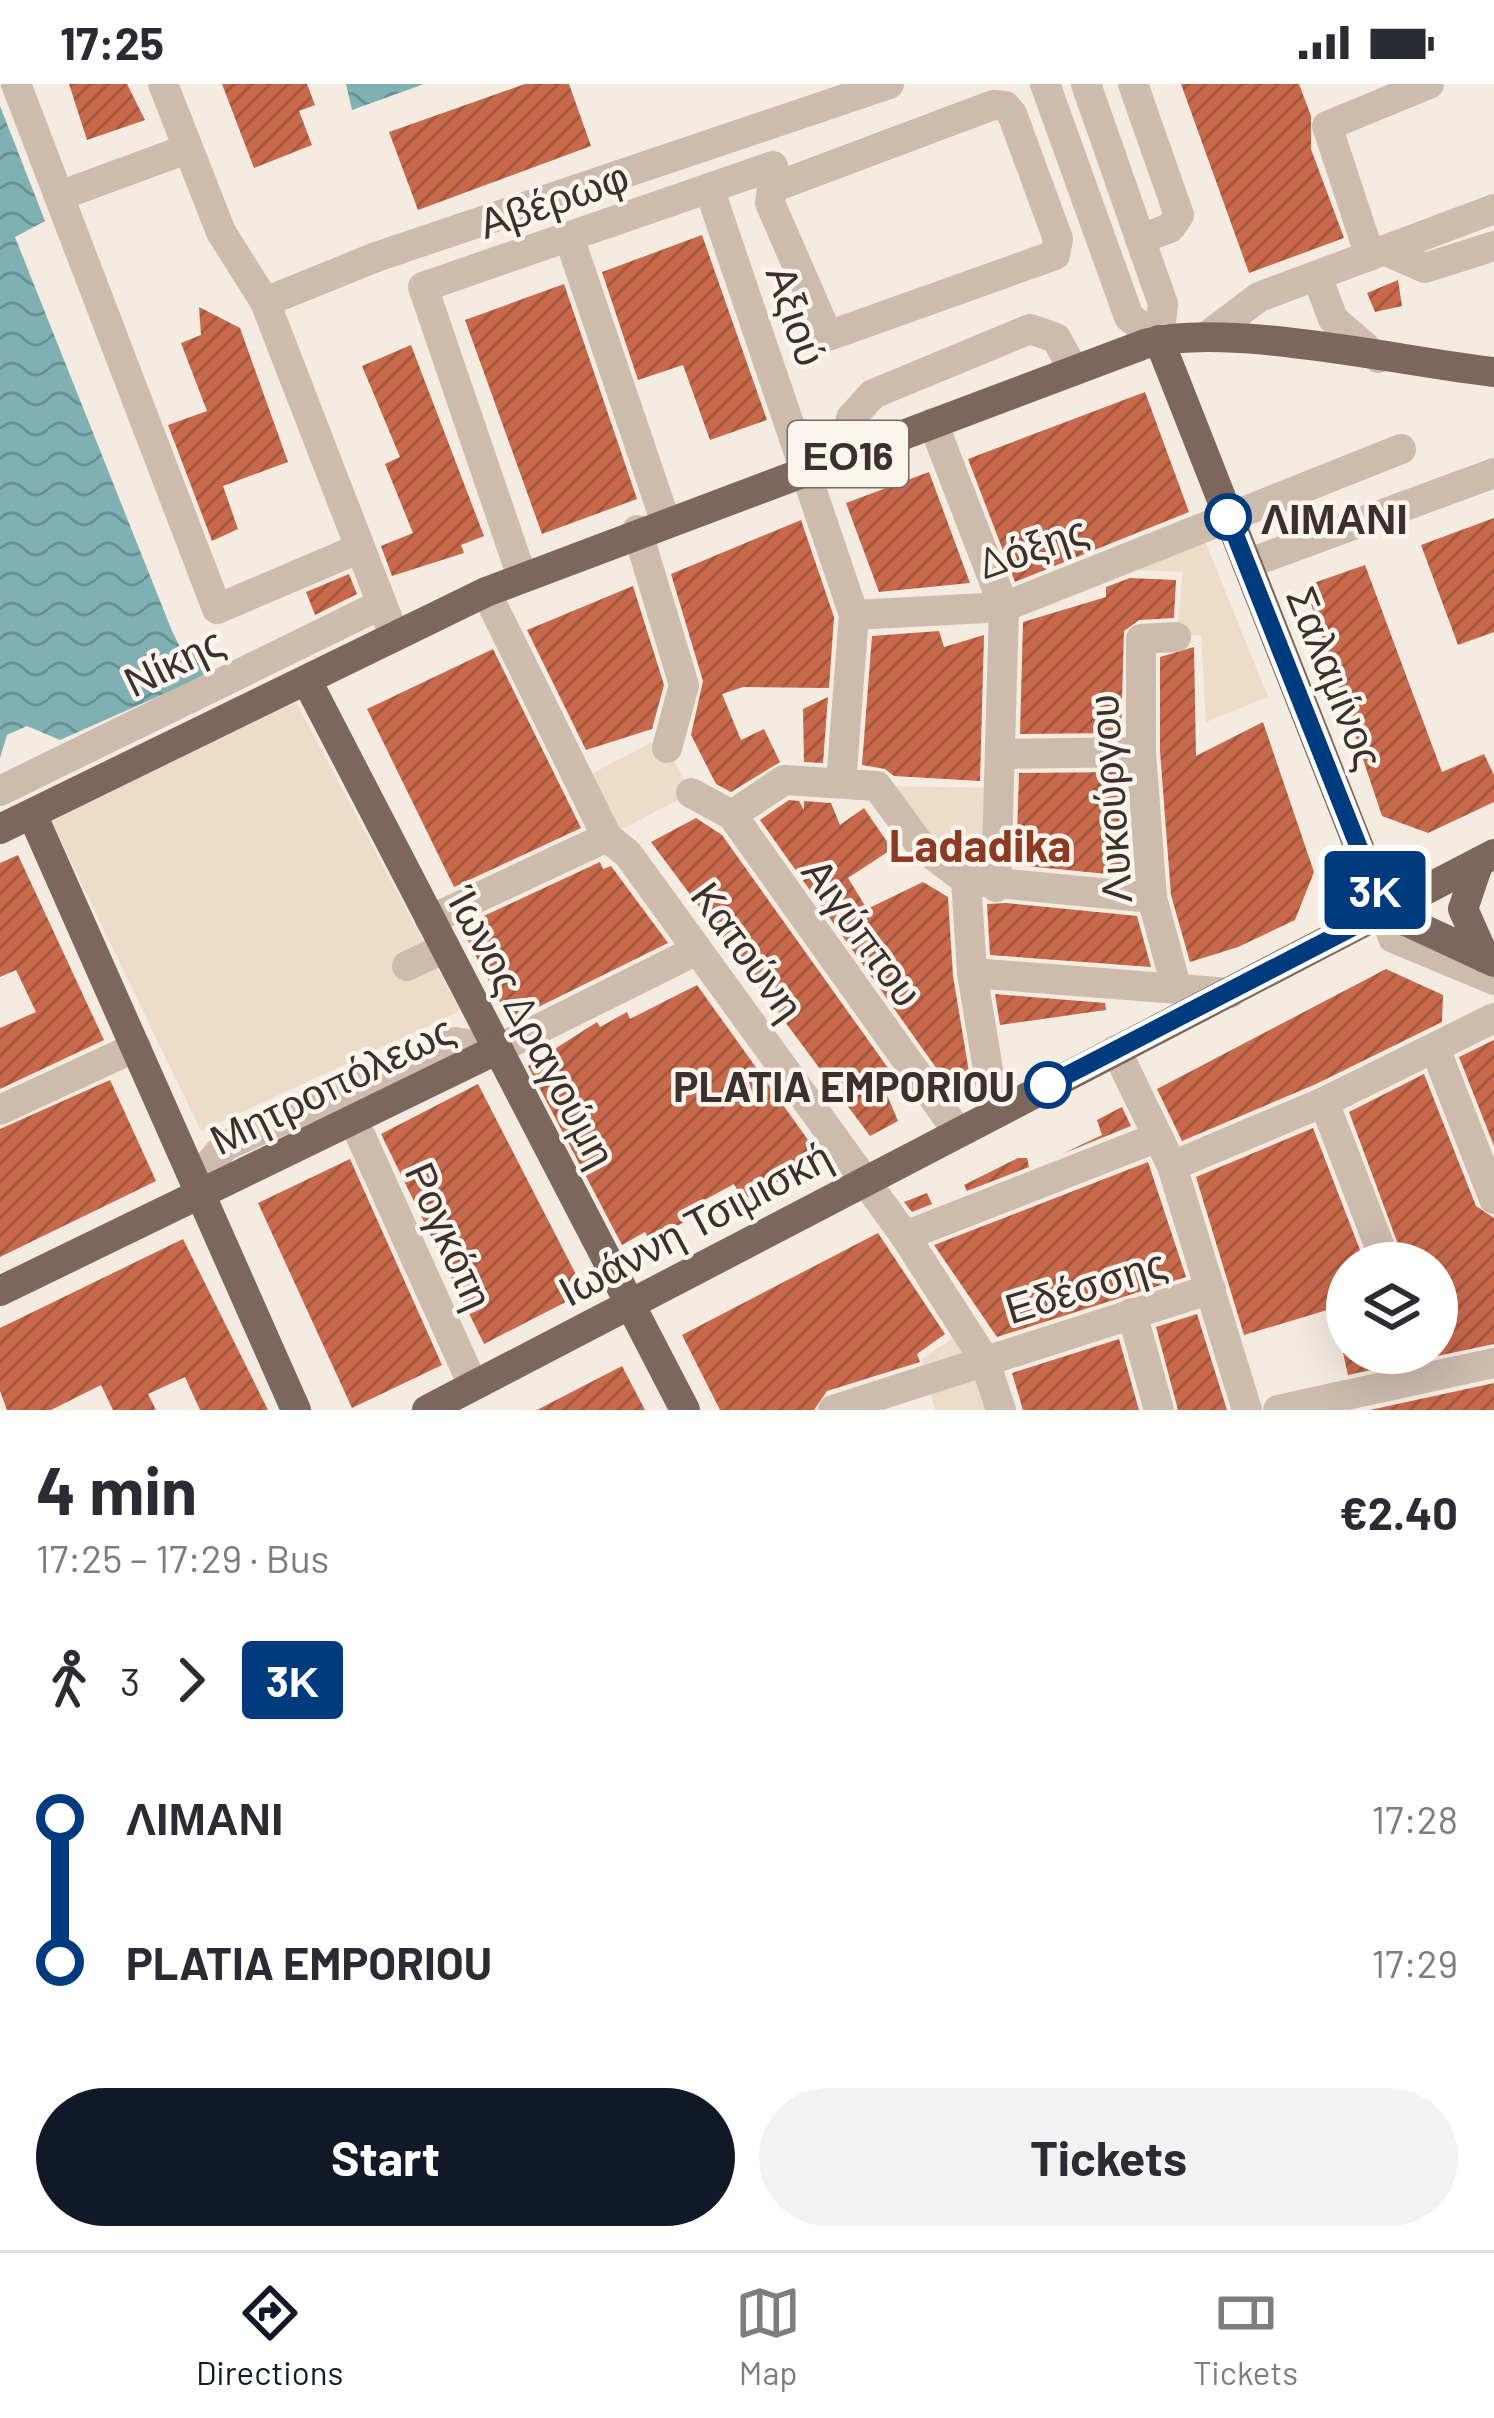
<!DOCTYPE html>
<meta charset="utf-8">
<style>
body{margin:0;font-family:Barlow,sans-serif;background:#f2f2f3;color:#2b2b33;height:100vh;display:flex;flex-direction:column;font-size:45px;white-space:nowrap}
*{box-sizing:border-box;margin:0}
p{font-size:39px;color:#7c7c81}
.icon{flex:none;width:66px;height:66px;fill:none;stroke:currentColor;stroke-width:2;stroke-linecap:round;stroke-linejoin:round}
.map{position:relative;height:1326px;overflow:hidden}
.drawer{display:flex;flex-direction:column;background:#fff;flex:1}
.drawer>*{flex:none}
.badge{padding:0 24px;border-radius:9px;font-size:42px;line-height:78px}
.buttons{position:absolute;left:1326px;top:1158px;display:grid;gap:24px}
.buttons a{display:grid;place-items:center;width:132px;height:132px;border-radius:50%;background:#fff;box-shadow:0 12px 48px #0002;font-size:60px}
.map>.badge{position:absolute;translate:-50% -50%;box-shadow:0 0 0 6px #fff}
.legs{display:flex;align-items:center;gap:18px;height:132px;padding:0 36px;font-size:39px}
.legs p{margin-inline-start:auto}
.head{display:flex;align-items:center;justify-content:space-between;height:204px;padding:0 36px}
h1{font-size:66px;font-weight:700;line-height:90px}
.primary-button{display:flex;gap:24px;margin-top:auto;padding:24px 36px}
.primary-button a{flex:1;height:138px;border-radius:72px;background:#111827;color:#fff;font-size:48px;font-weight:700;line-height:138px;text-align:center}
.primary-button a+a{background:#f2f2f3;color:#2b2b33}
ul{padding:0 36px;list-style:none}
li{display:flex;align-items:center;gap:42px;height:144px;font-size:45px}
li i{display:grid;place-items:center;width:18px;height:100%;margin:0 15px;background:currentColor}
li i::after{content:'';width:30px;height:30px;margin:-15px;border:9px solid;border-radius:50%;background:#fff}
li p{margin-inline-start:auto}
li:first-child i{background:linear-gradient(#0000 50%,currentColor 0)}
li:last-child i{background:linear-gradient(currentColor 50%,#0000 0)}
.status{display:flex;justify-content:space-between;align-items:center;height:84px;padding:0 60px;background:#fff;direction:ltr}
.status svg{height:33px;fill:currentColor}
.dock{display:flex;justify-content:space-around;align-items:center;height:168px;border-top:3px solid #e1e1e2;background:#fff;font-size:33px;color:#7c7c81}
.dock a{display:grid;justify-items:center;gap:6px}
.dock .current{color:#111827}
.map>svg:first-child{display:block}
</style>
<div class="status"><b>17:25</b><svg viewBox="0 0 49 12"><path d="M0 12V9h3v3zM5 12V6h3v6zM10 12V3h3v9zM15 12V0h3v12zM26 1h20v11H26zM47 4h2v5h-2z"/></svg></div>
<div class="map">
<svg width="1494" height="1326" viewBox="0 0 1494 1326">
<defs>
<pattern id="water-waves" width="16" height="10" patternUnits="userSpaceOnUse" patternTransform="scale(3)"><rect width="16" height="10" fill="#7fb0b2"/><path d="M0 5q4-4 8 0t8 0" fill="none" stroke="#699091"/></pattern>
<pattern id="building-hatch" width="6" height="6" patternUnits="userSpaceOnUse" patternTransform="scale(3)"><rect width="6" height="6" fill="#c8694b"/><path d="M-1 1l2-2M0 6l6-6M5 7l2-2" fill="none" stroke="#a4573f"/></pattern>
</defs>
<rect width="100%" height="100%" fill="#f4ebe1"/>
<g fill="#ecdcc8">
<polygon points="1200,445 1268,613 1206,638 1201,551 1176,553 1183,488 1097,484"/>
<polygon points="296,618 460,927 201,1047 51,736"/>
<polygon points="662,653 691,709 607,753 578,697"/>
<polygon points="877,702 998,704 996,803 966,796"/>
<polygon points="966,1246 1001,1326 935,1326 922,1275"/>
</g>
<g fill="url(#water-waves)">
<polygon points="346,0 424,0 352,26"/>
<polygon points="0,22 45,137 15,153 172,547 180,563 199,557 211,589 60,656 27,642 7,651 0,674"/>
</g>
<g fill="url(#building-hatch)">
<polygon points="69,0 127,0 145,36 87,56"/>
<polygon points="222,0 307,0 315,21 299,27 312,61 254,84"/>
<polygon points="525,0 569,0 591,62 418,126 389,48"/>
<polygon points="1181,0 1299,0 1311,32 1311,65 1344,154 1249,189"/>
<polygon points="702,151 767,336 710,356 683,281 638,296 602,188"/>
<polygon points="1398,196 1402,222 1375,228 1367,209"/>
<polygon points="564,200 637,415 542,450 465,236"/>
<polygon points="199,223 240,244 288,378 223,402 238,445 212,457 168,341 207,327 181,259 201,251"/>
<polygon points="411,261 484,452 461,461 464,469 392,492 381,462 413,449 385,380 400,373 362,282"/>
<polygon points="1145,308 1189,428 1015,498 968,375"/>
<polygon points="929,388 970,499 879,508 846,419"/>
<polygon points="1494,434 1494,548 1458,561 1421,461"/>
<polygon points="801,436 834,533 829,604 743,603 722,610 741,656 764,645 780,678 731,708 716,700 691,651 703,597 671,490"/>
<polygon points="1365,481 1442,688 1484,670 1494,691 1494,718 1428,749 1382,732 1305,502"/>
<polygon points="349,490 357,510 315,531 306,508"/>
<polygon points="1130,494 1176,496 1174,534 1139,536 1124,547 1121,649 1020,650 1023,538 1106,513 1106,503"/>
<polygon points="633,502 664,601 652,645 586,666 527,546"/>
<polygon points="939,547 944,563 984,551 980,697 894,692 885,685 862,681 872,552"/>
<polygon points="1194,563 1196,672 1263,638 1314,788 1295,836 1238,863 1190,878 1171,811 1160,667 1160,573"/>
<polygon points="493,565 581,744 454,803 367,625"/>
<polygon points="828,613 823,679 804,678 803,625"/>
<polygon points="1123,688 1128,792 1016,781 1019,689"/>
<polygon points="789,716 799,717 804,726 804,717 831,719 840,741 864,724 892,765 848,794 867,825 923,798 948,813 953,892 971,1000 954,1009 760,736"/>
<polygon points="696,734 722,751 893,991 881,997 898,1037 870,1052 651,758"/>
<polygon points="18,771 104,956 0,1005 0,944 36,928 16,886 0,893 0,779"/>
<polygon points="600,778 603,785 611,782 668,859 510,937 467,855 473,837"/>
<polygon points="1006,819 1137,832 1151,883 990,871 987,820"/>
<polygon points="1386,885 1443,911 1442,938 1316,1000 1182,1057 1157,1005"/>
<polygon points="697,901 821,1074 743,1116 734,1100 699,1119 704,1127 650,1157 645,1148 622,1161 528,982 597,938 600,943 627,928 630,935"/>
<polygon points="995,910 1105,919 1106,926 1000,941"/>
<polygon points="1494,956 1494,1062 1459,973"/>
<polygon points="1424,990 1476,1122 1494,1134 1494,1260 1348,1291 1343,1269 1437,1269 1437,1179 1405,1179 1349,1028"/>
<polygon points="110,996 156,1097 0,1173 0,1045"/>
<polygon points="478,1000 585,1208 484,1260 381,1050"/>
<polygon points="1122,1023 1131,1042 1062,1070 1102,1051 1097,1036"/>
<polygon points="1313,1044 1365,1179 1347,1179 1347,1220 1244,1251 1196,1093"/>
<polygon points="1018,1074 1027,1074 1029,1083 967,1107 964,1101"/>
<polygon points="350,1075 442,1281 352,1324 258,1119"/>
<polygon points="1148,1078 1186,1193 997,1253 934,1161"/>
<polygon points="927,1109 932,1120 912,1128 904,1118"/>
<polygon points="878,1149 945,1250 917,1270 920,1278 827,1307 814,1326 720,1326 682,1251"/>
<polygon points="183,1155 268,1326 200,1326 185,1293 148,1310 156,1326 113,1326 101,1301 51,1326 7,1326 0,1307 0,1244"/>
<polygon points="1197,1230 1227,1326 1178,1326 1156,1243"/>
<polygon points="1119,1255 1139,1326 1023,1326 1012,1289"/>
<polygon points="622,1282 645,1326 537,1326"/>
<polygon points="1494,1299 1494,1326 1370,1326"/>
</g>
<g fill="none" stroke-linecap="round" stroke-linejoin="round">
<g stroke="#cdbbac" stroke-width="30">
<polyline points="16,0 217,525 360,464"/>
<polyline points="163,0 221,148 265,218 394,551"/>
<polyline points="1045,0 1129,233 1159,256"/>
<polyline points="1086,0 1163,220 1159,256"/>
<polyline points="1133,0 1179,131 1170,144 1140,155"/>
<polygon points="993,21 1005,22 1012,30 1058,155 1055,171 828,252 770,119 772,104"/>
<polyline points="709,104 854,531 841,699"/>
<polyline points="59,112 187,65"/>
<polyline points="569,153 665,436"/>
<polyline points="1384,166 1425,184 1494,162"/>
<polyline points="1370,172 1327,42 1429,0"/>
<polyline points="1317,192 1333,235 1378,274"/>
<polyline points="265,218 376,173 889,0"/>
<polyline points="1206,253 1259,213 1494,125"/>
<polyline points="933,339 1004,523 996,803"/>
<polyline points="845,371 851,334 873,310 1030,245 1056,254 1073,285"/>
<polyline points="637,446 684,601 667,664"/>
<polyline points="1247,480 1494,389"/>
<polyline points="522,493 423,203 773,82"/>
<polyline points="486,508 607,753 628,770 905,1152 984,1275 1001,1326"/>
<polyline points="854,531 1004,523 1401,365"/>
<polyline points="1176,553 1141,555 1141,668 1152,814 1176,902"/>
<polyline points="1001,670 1141,668"/>
<polyline points="0,707 382,520"/>
<polyline points="691,709 732,731 958,1048"/>
<polyline points="732,731 784,696 877,702 921,762 966,796 1152,814"/>
<polyline points="966,796 972,889 995,1028"/>
<polyline points="1384,827 1393,854 1494,896"/>
<polyline points="430,836 607,753"/>
<polyline points="407,882 445,864"/>
<polyline points="972,889 1230,909"/>
<polyline points="1116,966 1172,1082 1247,1326"/>
<polyline points="1436,967 1494,1115"/>
<polyline points="1324,1018 1386,1179"/>
<polyline points="0,1026 136,963"/>
<polyline points="353,1035 473,1301"/>
<polyline points="1172,1082 1324,1018 1494,934"/>
<polyline points="201,1109 211,1078 225,1062 455,958 498,965 697,866"/>
<polyline points="905,1152 1158,1053"/>
<polyline points="1132,1229 1159,1326"/>
<polyline points="833,1326 1211,1205"/>
<polyline points="1278,1326 1494,1279"/>
</g>
<g stroke="#7d675c" stroke-width="30">
<polyline points="1159,256 1384,827"/>
<polyline points="307,597 685,1326"/>
<polyline points="32,730 296,1326"/>
<path d="M 0,745 L 486,508 L 1145,260 C 1226,237 1403,278 1494,288"/>
<polyline points="1479,778 1463,825 1485,874"/>
<polyline points="1384,827 1494,878"/>
<polyline points="0,1207 498,965"/>
<polyline points="427,1326 1494,770"/>
</g>
</g>
<g fill="none" stroke-linecap="round" stroke-linejoin="round">
<g stroke="#fff" stroke-width="27">
<polyline id="line-1" points="1048,1001 1384,827 1228,433"/>
</g>
<use href="#line-1" stroke="#003b80" stroke-width="18"/>
</g>
<g fill="#fff" stroke="#003b80" stroke-width="6">
<circle cx="1228" cy="433" r="21"/>
<circle cx="1048" cy="1001" r="21"/>
</g>
<g text-anchor="middle" dominant-baseline="central" stroke-width="9" stroke-linejoin="round" paint-order="stroke">
<rect fill="#fbf5ee" stroke="#756b66" stroke-width="3" x="788" y="337" width="120" height="66" rx="9"/>
<g font-size="39" font-weight="bold" fill="#3b302b">
<text x="848" y="370">ΕΟ16</text>
</g>
<g font-size="42" fill="#3b302b" stroke="#fbf5ee">
<text transform="translate(553 114) rotate(-19)">Αβέρωφ</text>
<text transform="translate(798 231) rotate(71)">Αξιού</text>
<text transform="translate(1032 461) rotate(-19)">Δόξης</text>
<text transform="translate(173 576) rotate(-26)">Νίκης</text>
<text transform="translate(1337 593) rotate(68)">Σαλαμίνος</text>
<text transform="translate(1108 715) rotate(-94)">Λυκούργου</text>
<text transform="translate(864 847) rotate(54)">Αιγύπτου</text>
<text transform="translate(749 866) rotate(54)">Κατούνη</text>
<text transform="translate(533 942) rotate(62)">Ίωνος Δραγούμη</text>
<text transform="translate(331 999) rotate(-26)">Μητροπόλεως</text>
<text transform="translate(694 1138) rotate(-28)">Ιωάννη Τσιμισκή</text>
<text transform="translate(451 1151) rotate(66)">Ρογκότη</text>
<text transform="translate(1085 1200) rotate(-17)">Εδέσσης</text>
</g>
<g font-size="42" font-weight="bold" fill="#3b302b" stroke="#fbf5ee" text-anchor="start">
<text x="1261" y="433">ΛΙΜΑΝΙ</text>
<text x="1015" y="1001" text-anchor="end">PLATIA EMPORIOU</text>
</g>
<g font-size="45" font-weight="bold" fill="#8c3b22" stroke="#fbf5ee">
<text x="980" y="760">Ladadika</text>
</g>
</g>
</svg>
<div class="buttons">
<a><svg class="icon" aria-label="layers" viewBox="0 0 24 24"><path d="M12 4l9 5-9 5-9-5zM3 14l9 5 9-5"/></svg></a>
</div>
<b class="badge" style="left:1375px;top:806px;background:#003b80;color:#fff">3Κ</b>
</div>
<section class="drawer">
<div class="head"><div><h1>4 min</h1><p>17:25 – 17:29 · Bus</p></div><b>€2.40</b></div>
<div class="legs"><svg class="icon" aria-label="walk" viewBox="0 0 24 24"><circle cx="13" cy="4" r="2"/><path d="M13 8l-2 6 4 7M11 14l-3 7M7 12l3-4h3l4 4"/></svg>3<svg class="icon" aria-label="forward" viewBox="0 0 24 24"><path d="M9 5l7 7-7 7"/></svg><b class="badge" style="background:#003b80;color:#fff">3Κ</b></div>
<ul>
<li><i style="color:#003b80"></i><b>ΛΙΜΑΝΙ</b><p>17:28</p></li>
<li><i style="color:#003b80"></i><b>PLATIA EMPORIOU</b><p>17:29</p></li>
</ul>
<div class="primary-button"><a>Start</a><a>Tickets</a></div>
</section>
<nav class="dock">
<a class="current"><svg class="icon" aria-label="directions" viewBox="0 0 24 24"><path d="M12 3l9 9-9 9-9-9zM9 14v-3h6M13 9l2 2-2 2"/></svg>Directions</a>
<a><svg class="icon" aria-label="map" viewBox="0 0 24 24"><path d="M3 6l6-2 6 2 6-2v14l-6 2-6-2-6 2zM9 4v14M15 6v14"/></svg>Map</a>
<a><svg class="icon" aria-label="tickets" viewBox="0 0 24 24"><path d="M3 7h18v10H3zM15 7v10"/></svg>Tickets</a>
</nav>
